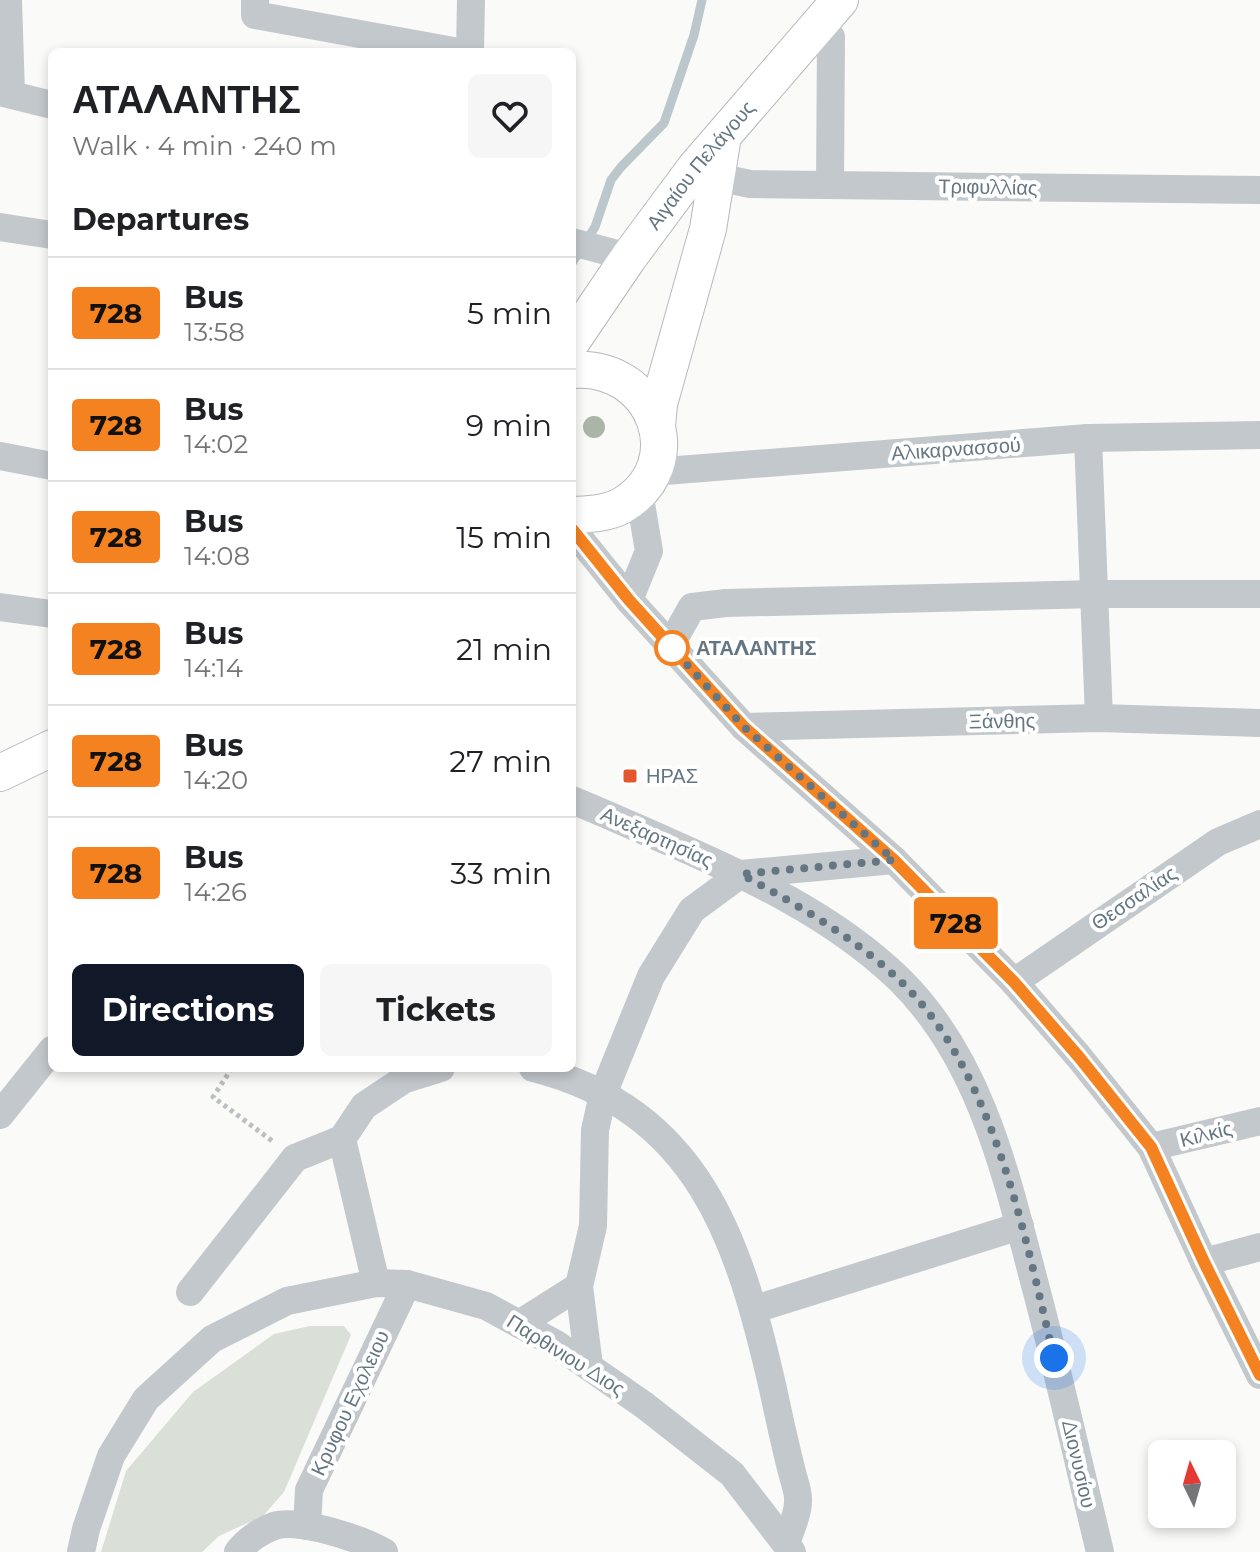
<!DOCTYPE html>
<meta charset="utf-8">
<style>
body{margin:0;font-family:Montserrat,sans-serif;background:#f6f6f6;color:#202124;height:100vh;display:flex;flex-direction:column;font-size:30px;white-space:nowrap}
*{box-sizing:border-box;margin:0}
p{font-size:26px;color:#757577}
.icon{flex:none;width:44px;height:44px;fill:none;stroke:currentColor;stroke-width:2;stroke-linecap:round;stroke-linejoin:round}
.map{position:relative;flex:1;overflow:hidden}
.sheet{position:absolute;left:48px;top:48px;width:528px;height:1024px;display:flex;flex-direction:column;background:#fff;border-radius:12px;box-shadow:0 4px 12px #0003}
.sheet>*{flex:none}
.badge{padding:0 16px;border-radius:6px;font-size:28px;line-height:52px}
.needle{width:52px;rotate:355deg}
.buttons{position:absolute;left:1148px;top:1440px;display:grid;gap:16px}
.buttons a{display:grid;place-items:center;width:88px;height:88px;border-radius:12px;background:#fff;box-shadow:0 4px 12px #0003;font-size:40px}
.you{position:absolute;width:40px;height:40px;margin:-20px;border:6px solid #fff;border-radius:50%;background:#1a73e8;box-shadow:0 0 0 12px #1a73e833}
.map>.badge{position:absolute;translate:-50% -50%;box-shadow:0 0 0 4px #fff}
h2{padding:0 24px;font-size:30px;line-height:72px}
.round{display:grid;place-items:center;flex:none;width:84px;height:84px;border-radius:12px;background:#f6f6f6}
.summary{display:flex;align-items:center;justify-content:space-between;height:136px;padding:0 24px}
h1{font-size:38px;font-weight:700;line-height:60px}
.button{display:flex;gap:16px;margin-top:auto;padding:16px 24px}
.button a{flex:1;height:92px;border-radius:12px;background:#111827;color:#fff;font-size:32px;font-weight:700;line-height:92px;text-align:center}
.button a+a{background:#f6f6f6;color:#202124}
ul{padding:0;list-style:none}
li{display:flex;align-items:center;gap:24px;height:112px;padding:0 24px;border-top:2px solid #e0e0e0}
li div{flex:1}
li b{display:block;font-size:30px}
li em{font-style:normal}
li .badge{min-width:88px;font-weight:700;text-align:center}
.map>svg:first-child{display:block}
</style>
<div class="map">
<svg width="1260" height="1552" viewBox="0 0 1260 1552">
<rect width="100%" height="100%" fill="#fafaf8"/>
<polygon fill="#dadfd7" points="310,1326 344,1326 351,1335 284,1492 263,1516 219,1536 202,1552 101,1552 126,1471 193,1392 274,1334"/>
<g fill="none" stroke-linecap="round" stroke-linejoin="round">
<polyline stroke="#bbc7cb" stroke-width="9" points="572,263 595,227 611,180 621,167 664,123 694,35 702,0"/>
<g stroke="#b5babe" stroke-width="38">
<g id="major">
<path id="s1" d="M 572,341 L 629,257 L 695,168 L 840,0"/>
<path d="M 572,370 C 655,363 693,465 621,506 C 606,514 588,514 572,515"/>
<polyline points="657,426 659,404 708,229 723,136"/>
<polyline points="0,773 52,748"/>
</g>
</g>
<polyline stroke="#bbbfc2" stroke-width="5" stroke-dasharray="4 4" stroke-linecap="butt" points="232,1068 213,1097 275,1143"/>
<g stroke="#c3c8cc" stroke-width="28">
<polyline points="8,0 11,94"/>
<polyline points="255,0 255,15 459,52"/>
<polyline points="817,26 831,37 830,185"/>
<polyline points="470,52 471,0"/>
<polyline points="0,92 52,105"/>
<polyline points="717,177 750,184 1260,190"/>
<polyline points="0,227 52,235"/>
<polyline points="572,242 629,257"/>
<polyline points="1088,438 1099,718"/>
<polyline points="0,456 52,466"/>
<polyline points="652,472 1088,438 1260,435"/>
<polyline points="572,529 629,600 744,727 894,860 1014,982 1079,1057 1151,1147 1204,1262 1260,1375"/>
<polyline points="629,600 649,551 639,492"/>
<polyline points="0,607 52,614"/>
<polyline points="670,646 692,607 726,603 1096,594 1260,594"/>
<polyline points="744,727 1099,718 1260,723"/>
<path d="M 572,800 C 604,813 635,827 667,841 C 749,877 834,916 900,980 C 981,1060 1006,1175 1034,1281 C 1058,1371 1078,1461 1100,1552"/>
<polyline points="1014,982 1218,842 1260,824"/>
<path d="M 533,1068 C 699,1110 739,1240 773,1389 C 779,1417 785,1445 792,1472 C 794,1481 799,1493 798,1502 C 798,1515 790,1531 786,1543"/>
<polyline points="0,1115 52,1050"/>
<polyline points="1151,1147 1260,1121"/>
<polyline points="1204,1262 1260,1247"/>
<polyline points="376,1283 342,1139 364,1106 403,1080 441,1068"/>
<polyline points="190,1292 295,1158 342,1139"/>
<polyline points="755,1309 1020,1226"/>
<polyline points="519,1324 579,1286"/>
<polyline points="589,1366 579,1286 593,1226 595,1130 603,1094 651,976 692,910 741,874 894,860"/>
<polyline points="307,1526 309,1490 407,1284"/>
<polyline points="81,1552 86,1529 111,1456 146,1399 212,1339 287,1301 376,1283 407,1284 486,1306 556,1344 644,1405 732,1474 792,1552"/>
<path d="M 238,1552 C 246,1541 260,1531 274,1526 C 300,1518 361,1539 384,1552"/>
</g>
<use href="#major" stroke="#fff" stroke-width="36"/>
</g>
<circle fill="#aab4a7" cx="594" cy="427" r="11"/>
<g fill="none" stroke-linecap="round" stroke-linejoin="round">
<g stroke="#fff" stroke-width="18">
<polyline id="line" points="572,529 629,600 744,727 894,860 1014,982 1079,1057 1151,1147 1204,1262 1260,1375"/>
</g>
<use href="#line" stroke="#f58220" stroke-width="12"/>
<path stroke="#657683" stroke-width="8" stroke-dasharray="0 14.4" d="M 672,648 L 670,646 L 744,727 L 894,860 L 741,874 C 797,905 851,935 898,979 C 993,1067 1025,1236 1054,1358"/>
</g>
<circle fill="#fff" stroke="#f58220" stroke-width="4" cx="672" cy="648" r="16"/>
<rect fill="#e4572e" stroke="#fff" stroke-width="3" x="622" y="768" width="16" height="16" rx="4"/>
<g text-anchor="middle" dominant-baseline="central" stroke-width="8" stroke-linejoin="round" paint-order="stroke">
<g font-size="20" fill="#657683" stroke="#fff">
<text stroke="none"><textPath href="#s1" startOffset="218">Αιγαίου Πελάγους</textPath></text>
<text transform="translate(988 187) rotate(1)">Τριφυλλίας</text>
<text transform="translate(956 449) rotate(-4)">Αλικαρνασσού</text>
<text transform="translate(1002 721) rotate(-1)">Ξάνθης</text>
<text transform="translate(657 837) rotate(24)">Ανεξαρτησίας</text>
<text transform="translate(1134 898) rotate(-34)">Θεσσαλίας</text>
<text transform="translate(1206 1134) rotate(-14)">Κιλκίς</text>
<text transform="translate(566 1355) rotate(32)">Παρθινιου Διος</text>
<text transform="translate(350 1403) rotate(-65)">Κρυφου Εχολειου</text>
<text transform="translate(1079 1464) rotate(77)">Διονυσίου</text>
</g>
<g font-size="20" font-weight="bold" fill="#657683" stroke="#fff" text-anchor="start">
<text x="696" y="648">ΑΤΑΛΑΝΤΗΣ</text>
</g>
<g font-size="20" fill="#657683" stroke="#fff" text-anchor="start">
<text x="646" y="776">ΗΡΑΣ</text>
</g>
</g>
</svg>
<div class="buttons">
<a><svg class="needle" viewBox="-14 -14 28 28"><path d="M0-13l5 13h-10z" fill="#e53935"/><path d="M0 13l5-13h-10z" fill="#757577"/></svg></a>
</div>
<div class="you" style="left:1054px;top:1358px"></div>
<b class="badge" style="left:956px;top:923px;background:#f58220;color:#111">728</b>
<section class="sheet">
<div class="summary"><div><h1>ΑΤΑΛΑΝΤΗΣ</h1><p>Walk · 4 min · 240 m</p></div><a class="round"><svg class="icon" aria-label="heart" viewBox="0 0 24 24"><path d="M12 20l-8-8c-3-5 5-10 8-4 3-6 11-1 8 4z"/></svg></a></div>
<h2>Departures</h2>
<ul>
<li><span class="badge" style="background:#f58220;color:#111">728</span><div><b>Bus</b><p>13:58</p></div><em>5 min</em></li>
<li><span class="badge" style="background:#f58220;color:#111">728</span><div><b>Bus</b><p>14:02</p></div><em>9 min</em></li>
<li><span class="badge" style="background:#f58220;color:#111">728</span><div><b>Bus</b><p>14:08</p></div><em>15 min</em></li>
<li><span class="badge" style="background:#f58220;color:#111">728</span><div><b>Bus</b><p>14:14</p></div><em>21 min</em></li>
<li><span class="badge" style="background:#f58220;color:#111">728</span><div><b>Bus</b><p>14:20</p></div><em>27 min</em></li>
<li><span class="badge" style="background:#f58220;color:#111">728</span><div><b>Bus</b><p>14:26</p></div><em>33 min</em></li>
</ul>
<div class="button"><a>Directions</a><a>Tickets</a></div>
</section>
</div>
